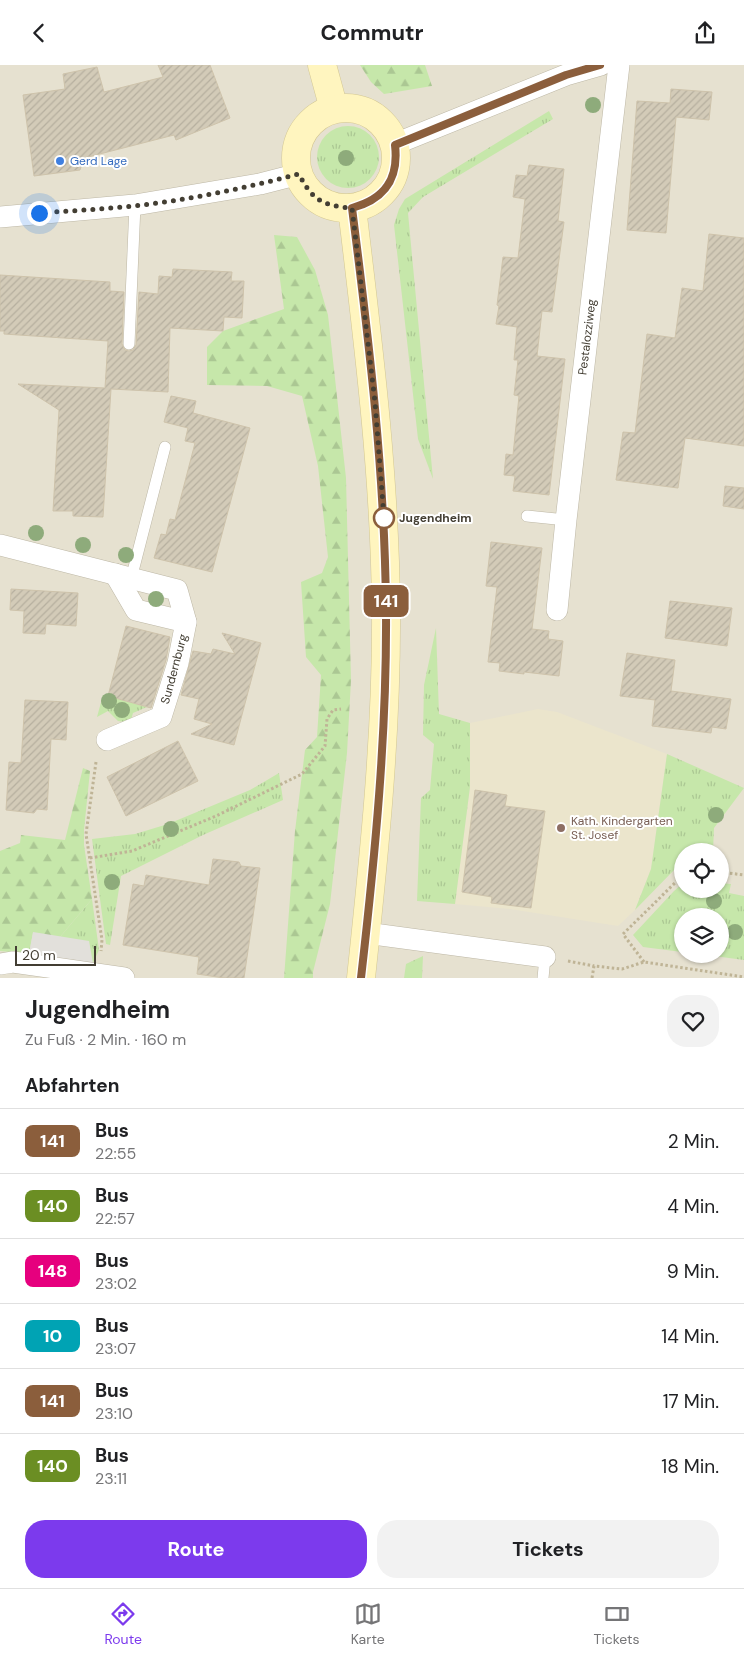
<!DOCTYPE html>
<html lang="de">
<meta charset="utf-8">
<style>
body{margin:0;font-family:"DM Sans",sans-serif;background:#f2f2f2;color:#202124;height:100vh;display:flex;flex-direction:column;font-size:19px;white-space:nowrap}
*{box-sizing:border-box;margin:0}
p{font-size:16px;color:#757577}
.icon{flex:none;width:28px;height:28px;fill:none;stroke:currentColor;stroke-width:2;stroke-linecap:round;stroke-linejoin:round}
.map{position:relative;height:913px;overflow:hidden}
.side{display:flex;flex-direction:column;background:#fff;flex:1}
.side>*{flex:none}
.badge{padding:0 10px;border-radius:8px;font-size:18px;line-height:32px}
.tools{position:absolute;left:674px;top:778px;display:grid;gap:10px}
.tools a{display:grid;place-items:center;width:55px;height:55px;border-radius:50%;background:#fff;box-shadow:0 1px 4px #0004;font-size:25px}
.scale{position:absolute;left:15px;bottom:12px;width:81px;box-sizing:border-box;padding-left:5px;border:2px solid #433e33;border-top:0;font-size:14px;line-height:18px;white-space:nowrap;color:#433e33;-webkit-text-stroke:4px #fff;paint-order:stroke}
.you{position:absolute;width:25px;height:25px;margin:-12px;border:4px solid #fff;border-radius:50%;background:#1a73e8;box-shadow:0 0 0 8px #1a73e833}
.map>.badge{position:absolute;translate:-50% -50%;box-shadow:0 0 0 2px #fff}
h2{padding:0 25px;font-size:19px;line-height:45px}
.round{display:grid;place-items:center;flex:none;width:52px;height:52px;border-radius:20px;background:#f2f2f2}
.head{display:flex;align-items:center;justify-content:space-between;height:85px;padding:0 25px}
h1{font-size:24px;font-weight:700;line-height:38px}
.cta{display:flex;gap:10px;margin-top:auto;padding:10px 25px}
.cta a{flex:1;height:58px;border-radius:20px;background:#7c3aed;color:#fff;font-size:20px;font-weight:700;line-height:58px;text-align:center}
.cta a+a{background:#f2f2f2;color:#202124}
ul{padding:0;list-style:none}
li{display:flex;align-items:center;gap:15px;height:65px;padding:0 25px;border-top:1px solid #e0e0e0}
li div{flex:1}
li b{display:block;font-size:19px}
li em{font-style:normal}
li .badge{min-width:55px;font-weight:700;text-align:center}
header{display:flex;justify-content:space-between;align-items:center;height:65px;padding:0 25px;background:#fff;font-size:22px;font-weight:700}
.dock{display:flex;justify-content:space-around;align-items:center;height:70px;border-top:1px solid #e0e0e0;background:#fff;font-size:14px;color:#757577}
.dock a{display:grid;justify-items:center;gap:2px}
.dock .current{color:#7c3aed}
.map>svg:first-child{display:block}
</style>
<header><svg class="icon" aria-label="back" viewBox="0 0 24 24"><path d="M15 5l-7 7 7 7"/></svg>Commutr<svg class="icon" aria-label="share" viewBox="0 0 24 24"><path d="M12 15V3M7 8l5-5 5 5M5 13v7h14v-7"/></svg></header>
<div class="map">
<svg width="744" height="913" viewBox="0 0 744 913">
<defs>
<pattern id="grass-tufts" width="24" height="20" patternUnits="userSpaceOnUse" patternTransform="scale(1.25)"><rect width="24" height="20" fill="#c6e7aa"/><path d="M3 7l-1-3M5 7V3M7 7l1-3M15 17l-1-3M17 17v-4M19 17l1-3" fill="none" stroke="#abc793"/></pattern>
<pattern id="forest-firs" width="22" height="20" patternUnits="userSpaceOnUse" patternTransform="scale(1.25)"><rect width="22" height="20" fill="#c6e7aa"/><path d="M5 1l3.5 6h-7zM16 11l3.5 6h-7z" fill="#abc793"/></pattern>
<pattern id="building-hatch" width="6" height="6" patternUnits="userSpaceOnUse" patternTransform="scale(1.25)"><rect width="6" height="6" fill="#d3cbb8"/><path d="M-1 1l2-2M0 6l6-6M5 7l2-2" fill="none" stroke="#b6af9f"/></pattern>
</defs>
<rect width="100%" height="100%" fill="#f1eee2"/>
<path fill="#e6e1d0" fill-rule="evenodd" d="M 0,0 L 744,0 L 744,913 L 0,913 ZM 682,786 L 720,786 L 720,824 L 682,824 ZM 682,851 L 720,851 L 720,889 L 682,889 Z"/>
<polygon fill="#ebe5cc" points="538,644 557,647 667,689 651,804 635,845 618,861 510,844 455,839 470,722 470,658"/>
<g fill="url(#grass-tufts)">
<polygon points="549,46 553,54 423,132 408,148 433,414 418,374 394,160 399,144 405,134"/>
<circle cx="348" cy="92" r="31"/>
<polygon points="436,563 439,649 470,658 470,722 455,839 417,836 421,733 430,725 434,679 423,670 424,620"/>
<polygon points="103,630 108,631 147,642 133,648 130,658 118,656 108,646 97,652"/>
<polygon points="667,689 744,723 714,763 713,786 682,786 682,803 676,803 635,845 651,804"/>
<polygon points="279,708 283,735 203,770 121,811 110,880 106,879 92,774 135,769 168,759 250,725"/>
<polygon points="720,818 731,819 729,828 744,831 744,895 699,889 720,889 720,851 682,851 682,887 643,882 633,870 674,826 682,819 682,824 720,824"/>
<polygon points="92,834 99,885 93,898 60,872"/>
<polygon points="423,891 422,913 404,913 406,899"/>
</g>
<g fill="url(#forest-firs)">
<polygon points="360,0 425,0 432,21 384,29 371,17"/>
<polygon points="274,170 297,172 315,205 328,250 346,413 351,615 347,688 330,839 313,907 313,913 284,913 295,766 305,685 317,672 321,610 306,592 301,517 322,508 328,492 318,401 302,331 267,321 207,320 207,282 223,266 284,244"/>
<polygon points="83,703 90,706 84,765 84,780 92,834 60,872 33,868 29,889 0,886 0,786 20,778 21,770 65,775"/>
</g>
<polygon fill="#e2e0db" points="33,867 89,876 93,898 29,889"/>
<g fill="url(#building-hatch)" stroke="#cec3ab">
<polygon points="158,0 210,0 230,53 176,75 174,70 84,93 80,105 34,111 23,30 65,24 63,9 97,2 104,27 163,12"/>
<polygon points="671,24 712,27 709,55 676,52 666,168 627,165 637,36 670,38"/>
<polygon points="529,100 564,104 558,156 564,157 552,247 542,246 537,291 565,294 549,430 513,426 515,411 504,410 506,389 513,390 519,331 514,330 518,295 514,295 517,262 496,259 499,241 497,240 503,192 518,193 525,134 513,132 516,110 527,111"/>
<polygon points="709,169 744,173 744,381 685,373 678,423 616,415 623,367 635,368 647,269 675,273 682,223 703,226"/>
<polygon points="173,204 232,207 231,216 244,216 242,253 224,252 223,266 170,263 168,327 111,324 103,452 73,451 73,446 53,446 59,345 18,319 105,323 108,276 4,269 4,266 0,266 0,210 110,217 110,226 124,227 122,279 125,285 129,286 133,285 136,280 139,227 158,229 159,211 172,212"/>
<polygon points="171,331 196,336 193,348 250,363 212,507 154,493 161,469 166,470 170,454 175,455 195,378 185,376 188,363 164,357"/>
<polygon points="725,421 744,423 744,444 723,441"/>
<polygon points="491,477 542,483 532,564 549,566 548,574 563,576 559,611 524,607 524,609 499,606 500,598 488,597 497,522 486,521"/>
<polygon points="11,524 78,528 76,561 46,559 45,569 23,568 24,546 10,545"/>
<polygon points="670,536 732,543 727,581 665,573"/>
<polygon points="126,561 170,572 166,595 151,643 108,631"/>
<polygon points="222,568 261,578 234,680 191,669 212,659 194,654 199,634 181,630 193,586 211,589 213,584 235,589"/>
<polygon points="627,588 675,595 671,626 731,634 726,664 712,662 711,668 652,661 655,635 620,631"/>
<polygon points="25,635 68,637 66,675 51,674 47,745 37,744 34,748 6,745 9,697 21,698"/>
<polygon points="178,676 198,716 126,751 107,712"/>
<polygon points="475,725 507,730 505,741 545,746 531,843 491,838 492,832 462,827"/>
<polygon points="213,794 239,797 241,801 260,803 244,913 224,913 197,909 199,892 123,880 133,819 144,821 146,810 209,820"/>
</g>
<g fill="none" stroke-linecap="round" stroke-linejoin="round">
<g stroke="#bdb7a5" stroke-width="12">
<g id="lane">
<polyline points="129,279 135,140"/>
<polyline points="527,451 566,455"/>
<polyline points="131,514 165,382"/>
<polyline points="543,913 545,892"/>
</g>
</g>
<g stroke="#bdb7a5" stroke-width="22">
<g id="street">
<polyline points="395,79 566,10 601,0"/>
<polyline points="0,152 135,140 260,119 299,109"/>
<polyline points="0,480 177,525 186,557 178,598 161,652 107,675"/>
<polyline points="115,509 136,545 186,557"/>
<polyline points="557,545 566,455 619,0"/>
<polyline points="366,868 545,892"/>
<polyline points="0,899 13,897 124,913"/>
</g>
</g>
<g stroke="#d3c791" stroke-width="29">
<g id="secondary">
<polyline points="322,0 334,44"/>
<circle cx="346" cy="93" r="50"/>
<path d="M 352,143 C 368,277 385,410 386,545 C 387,668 374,791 361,913"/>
</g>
</g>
<g stroke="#bfb496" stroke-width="3" stroke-dasharray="2.5 2.5" stroke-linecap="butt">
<polyline points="96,697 86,769 102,875 101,886"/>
<polyline points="90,793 132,786 216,751 302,709 325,681 327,654 333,645 341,644"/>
<polyline points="720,807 744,810"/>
<polyline points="568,896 594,901"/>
<polyline points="644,897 623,869 682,811"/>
<polyline points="592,913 594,901 622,904 644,897 744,912"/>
</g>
<use href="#lane" stroke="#fff" stroke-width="11"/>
<use href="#street" stroke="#fff" stroke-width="21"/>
<use href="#secondary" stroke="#fff5bf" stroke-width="28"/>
</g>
<g fill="#8eab7b">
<circle cx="593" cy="40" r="8"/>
<circle cx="346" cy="93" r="8"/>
<circle cx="36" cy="468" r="8"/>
<circle cx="83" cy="480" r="8"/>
<circle cx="126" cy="490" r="8"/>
<circle cx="156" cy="534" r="8"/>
<circle cx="109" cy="636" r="8"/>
<circle cx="122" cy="645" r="8"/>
<circle cx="716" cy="750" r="8"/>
<circle cx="171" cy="764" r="8"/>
<circle cx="112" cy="817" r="8"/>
<circle cx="714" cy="836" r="8"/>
<circle cx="735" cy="867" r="8"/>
</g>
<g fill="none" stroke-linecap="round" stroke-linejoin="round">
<g stroke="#fff" stroke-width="11">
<path id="line" d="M 361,913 C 375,791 387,668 386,545 C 385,410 369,276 352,143 C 385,134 399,114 395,80 L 566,10 L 600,0"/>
</g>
<use href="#line" stroke="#8b5e3c" stroke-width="8"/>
<path stroke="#433e33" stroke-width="5" stroke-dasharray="0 9" d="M 39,148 C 70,146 102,144 134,141 C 189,135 245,123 299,109 C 312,135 323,141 352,143 L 375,337 L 384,453"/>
</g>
<circle fill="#3f7fe0" stroke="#fff" stroke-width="2" cx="60" cy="96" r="5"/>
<circle fill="#fff" stroke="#8b5e3c" stroke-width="2.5" cx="384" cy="453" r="10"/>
<circle fill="#8d6e63" stroke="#fff" stroke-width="2" cx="561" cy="763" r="5"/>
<g text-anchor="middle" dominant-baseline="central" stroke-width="4" stroke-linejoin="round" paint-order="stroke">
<g font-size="12" fill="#366cbe" stroke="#fff" text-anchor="start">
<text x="70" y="96">Gerd Lage</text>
</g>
<g font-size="12" fill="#433e33" stroke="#fff">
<text transform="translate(587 272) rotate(-83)">Pestalozziweg</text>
<text transform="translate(174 604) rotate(-75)">Sundernburg</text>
</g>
<g font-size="12" font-weight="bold" fill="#433e33" stroke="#fff" text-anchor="start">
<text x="399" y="453">Jugendheim</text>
</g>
<g font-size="12" fill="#785e54" stroke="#fff" text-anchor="start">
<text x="571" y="756">Kath. Kindergarten<tspan x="571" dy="14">St. Josef</tspan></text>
</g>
</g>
</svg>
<div class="tools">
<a><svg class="icon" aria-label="locate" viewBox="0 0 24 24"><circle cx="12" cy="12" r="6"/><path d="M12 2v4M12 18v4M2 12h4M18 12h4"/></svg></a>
<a><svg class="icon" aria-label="layers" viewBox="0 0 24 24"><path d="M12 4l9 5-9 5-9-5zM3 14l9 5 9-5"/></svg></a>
</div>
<div class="scale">20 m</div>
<div class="you" style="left:39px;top:148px"></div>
<b class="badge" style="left:386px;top:536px;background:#8b5e3c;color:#fff">141</b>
</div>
<section class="side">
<div class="head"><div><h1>Jugendheim</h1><p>Zu Fuß · 2 Min. · 160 m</p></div><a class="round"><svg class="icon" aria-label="heart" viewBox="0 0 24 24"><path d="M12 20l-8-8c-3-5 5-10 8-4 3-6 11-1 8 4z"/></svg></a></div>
<h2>Abfahrten</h2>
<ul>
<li><span class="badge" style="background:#8b5e3c;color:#fff">141</span><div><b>Bus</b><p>22:55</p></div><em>2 Min.</em></li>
<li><span class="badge" style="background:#6b8e23;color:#fff">140</span><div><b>Bus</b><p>22:57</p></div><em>4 Min.</em></li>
<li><span class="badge" style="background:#e6007e;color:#fff">148</span><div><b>Bus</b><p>23:02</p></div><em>9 Min.</em></li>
<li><span class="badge" style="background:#00a3b4;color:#fff">10</span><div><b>Bus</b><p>23:07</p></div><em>14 Min.</em></li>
<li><span class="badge" style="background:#8b5e3c;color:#fff">141</span><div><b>Bus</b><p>23:10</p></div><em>17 Min.</em></li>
<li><span class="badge" style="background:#6b8e23;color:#fff">140</span><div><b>Bus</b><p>23:11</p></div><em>18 Min.</em></li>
</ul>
<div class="cta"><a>Route</a><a>Tickets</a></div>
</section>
<nav class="dock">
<a class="current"><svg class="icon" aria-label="directions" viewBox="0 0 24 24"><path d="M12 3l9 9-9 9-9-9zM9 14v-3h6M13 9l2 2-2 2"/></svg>Route</a>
<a><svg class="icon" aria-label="map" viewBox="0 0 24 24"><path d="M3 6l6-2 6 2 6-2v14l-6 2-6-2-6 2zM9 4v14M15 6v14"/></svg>Karte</a>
<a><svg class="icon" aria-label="tickets" viewBox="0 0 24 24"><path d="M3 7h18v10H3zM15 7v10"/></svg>Tickets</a>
</nav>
